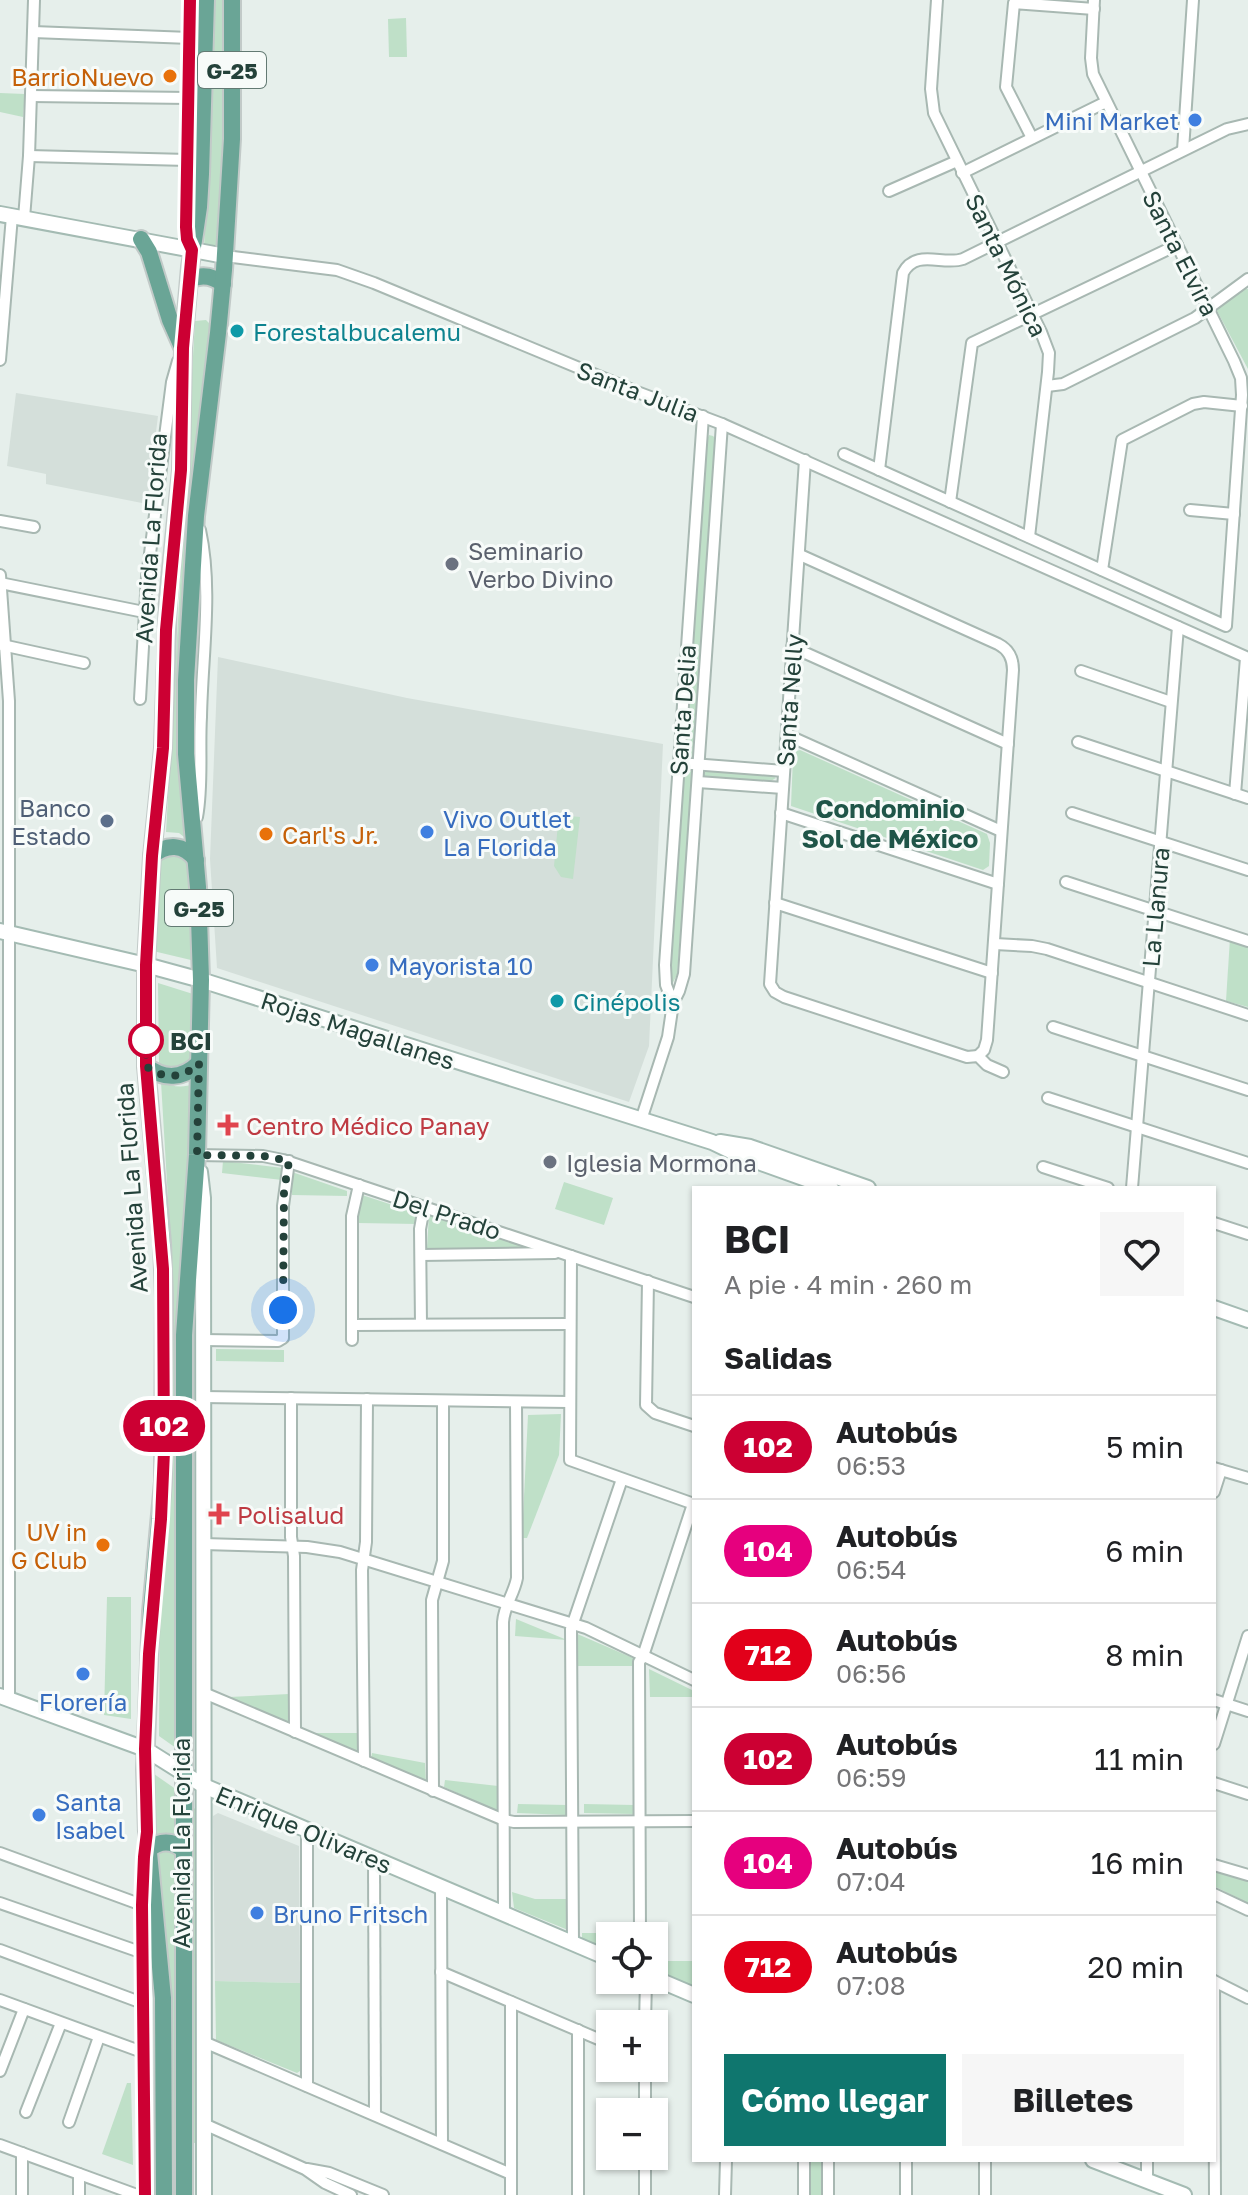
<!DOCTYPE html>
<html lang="es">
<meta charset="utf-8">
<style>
body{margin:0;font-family:"Golos Text",sans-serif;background:#f6f6f6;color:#202124;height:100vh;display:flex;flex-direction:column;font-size:30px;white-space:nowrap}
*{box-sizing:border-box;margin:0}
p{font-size:26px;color:#757577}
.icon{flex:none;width:44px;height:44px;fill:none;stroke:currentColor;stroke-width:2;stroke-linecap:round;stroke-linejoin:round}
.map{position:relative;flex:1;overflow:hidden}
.sheet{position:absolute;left:692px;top:1186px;width:524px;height:976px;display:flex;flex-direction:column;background:#fff;border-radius:0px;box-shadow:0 2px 6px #0004}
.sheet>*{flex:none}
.badge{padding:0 16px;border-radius:26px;font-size:28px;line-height:52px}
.buttons{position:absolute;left:596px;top:1922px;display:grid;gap:16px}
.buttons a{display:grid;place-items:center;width:72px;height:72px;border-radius:0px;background:#fff;box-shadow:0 2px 6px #0004;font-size:40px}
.you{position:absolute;width:40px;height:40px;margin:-20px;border:6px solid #fff;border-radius:50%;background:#1a73e8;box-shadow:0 0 0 12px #1a73e833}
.map>.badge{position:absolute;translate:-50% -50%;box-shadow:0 0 0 4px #fff}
h2{padding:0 32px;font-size:30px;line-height:72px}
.round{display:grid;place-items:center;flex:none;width:84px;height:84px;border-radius:0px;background:#f6f6f6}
.head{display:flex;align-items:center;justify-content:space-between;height:136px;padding:0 32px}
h1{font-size:38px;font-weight:700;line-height:60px}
.button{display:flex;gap:16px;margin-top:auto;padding:16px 32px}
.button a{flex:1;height:92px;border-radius:0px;background:#0f766e;color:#fff;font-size:32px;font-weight:700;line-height:92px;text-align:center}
.button a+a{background:#f6f6f6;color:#202124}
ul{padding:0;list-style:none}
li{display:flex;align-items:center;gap:24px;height:104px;padding:0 32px;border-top:2px solid #e0e0e0}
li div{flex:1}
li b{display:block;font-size:30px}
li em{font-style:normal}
li .badge{min-width:88px;font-weight:700;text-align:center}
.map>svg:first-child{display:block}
</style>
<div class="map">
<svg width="1248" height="2195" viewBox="0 0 1248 2195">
<rect width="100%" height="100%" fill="#e6efeb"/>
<g fill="#d4dfda">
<polygon points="16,393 158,416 147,504 46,484 46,474 7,466"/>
<polygon points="218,657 407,698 663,744 649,1046 629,1102 217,968 210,859"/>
<polygon points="218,1813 299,1846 300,1983 215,1981 213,1816"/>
</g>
<g fill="#bfe0c8">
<polygon points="213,0 226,0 226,93 217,249 204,247 209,150"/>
<polygon points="406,18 407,57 389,57 388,19"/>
<polygon points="0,93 25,94 23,117 0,112"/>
<polygon points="1245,289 1248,289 1248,369 1216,309"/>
<polygon points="206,320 213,327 201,428 188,840 179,833 166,832 195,321"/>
<polygon points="709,435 713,436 716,439 693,760 689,761 686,758 684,751 707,440"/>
<polygon points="800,750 987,834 990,843 989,866 983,870 791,806 793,757 796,751"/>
<polygon points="690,770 693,774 677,975 671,986 668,973 683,777 686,771"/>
<polygon points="707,771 771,775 776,778 769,782 709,777 704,776 704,772"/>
<polygon points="569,816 580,817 573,879 561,877 554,866 558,824"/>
<polygon points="167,852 179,852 189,861 191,960 153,951 159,861"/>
<polygon points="1230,938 1248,944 1248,1007 1226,1001"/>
<polygon points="158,983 193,994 193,1064 169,1070 159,1064"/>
<path d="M 161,1082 C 173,1087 182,1088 195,1084 L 174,1352 L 174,1538 L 178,1624 L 176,1748 L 159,1736 L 160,1607 L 170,1233 Z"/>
<polygon points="223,1161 283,1168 282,1180 222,1173"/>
<polygon points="292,1172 347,1191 347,1196 292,1195"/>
<polygon points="564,1182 613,1198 604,1225 555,1209"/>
<polygon points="359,1194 417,1213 417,1224 358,1223"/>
<polygon points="429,1215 537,1251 427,1248"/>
<polygon points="216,1349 284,1350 284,1362 216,1361"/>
<polygon points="561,1414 559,1455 527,1538 522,1538 528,1415"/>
<polygon points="107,1597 131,1597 131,1719 104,1715"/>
<polygon points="516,1619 567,1640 515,1636"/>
<polygon points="575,1633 633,1658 633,1666 575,1666"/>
<polygon points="649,1669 694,1691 694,1697 650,1697"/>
<polygon points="289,1694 288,1722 229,1697"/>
<polygon points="303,1733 358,1733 359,1755"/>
<polygon points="372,1753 425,1763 426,1783 371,1760"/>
<polygon points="154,1774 177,1790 177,1839 155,1838"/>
<polygon points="445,1780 498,1786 499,1812 444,1787"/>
<polygon points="518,1804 567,1805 567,1815 517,1813"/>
<polygon points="584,1804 634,1805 634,1814 584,1813"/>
<polygon points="192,1808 198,1809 199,2142 190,2144 189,2015 193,1897"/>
<polygon points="166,1848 177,1852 177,2195 170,2195 155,1853"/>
<polygon points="1214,1870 1248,1880 1248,1903 1214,1886"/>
<polygon points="512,1892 535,1899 567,1899 568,1930 514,1908"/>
<polygon points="582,1933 636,1933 636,1936 610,1936 610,1954 582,1942"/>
<polygon points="654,1961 694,1961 694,1988 654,1972"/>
<polygon points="215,1981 300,1983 303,2069 297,2073 216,2040"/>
<polygon points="127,2083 131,2083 133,2165 102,2154"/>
<rect x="807" y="2160" width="16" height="35"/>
</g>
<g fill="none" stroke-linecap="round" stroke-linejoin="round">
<g stroke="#a8b8b2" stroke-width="14">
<g id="street">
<polyline points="190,0 186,227 187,239 192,249"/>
<polyline points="937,0 931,89 934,113 1041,332 1049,353 1048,372 1029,537"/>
<polyline points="33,32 190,38"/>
<polyline points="31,96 189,98"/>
<polyline points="1032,138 1006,87 1014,3 1094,9"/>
<polyline points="1183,150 1193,0"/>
<polyline points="29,156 188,160"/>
<polyline points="962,173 1106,102"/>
<polyline points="889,191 957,161"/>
<polyline points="24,218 29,156 34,0"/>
<polyline points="225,256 337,270 374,283 637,392 722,424 1248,658"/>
<polyline points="0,360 12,216"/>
<polyline points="1047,386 1063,384 1195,318 1248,279"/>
<polyline points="844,454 1226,626 1242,395 1241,378 1234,361 1093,74 1091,58 1094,0"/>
<polyline points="805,460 770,984 775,992 784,997 967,1057 978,1056 987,1065 1003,1072"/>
<path d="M 879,470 L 903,273 C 916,248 943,266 963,259 L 1227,129 L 1248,124"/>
<polyline points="950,502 972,343 1177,245"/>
<polyline points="1190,510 1234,514"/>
<polyline points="0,521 34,527"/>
<path d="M 800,555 L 998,644 C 1008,649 1013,658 1013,670 L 987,1040 L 984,1050 L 978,1056"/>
<polyline points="1102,570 1122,440 1193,404 1204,402 1242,406"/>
<polyline points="0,575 9,701 9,1699"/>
<polyline points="0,583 144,612"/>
<polyline points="2,645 84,663"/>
<polyline points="792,647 1008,744"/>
<polyline points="1081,671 1171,702"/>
<polyline points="140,699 147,577 172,382 178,361"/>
<polyline points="787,735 1001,831"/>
<polyline points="1078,742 1248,798"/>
<polyline points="679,763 784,771"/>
<polyline points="698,782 783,788"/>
<polyline points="1235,794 1246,658"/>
<polyline points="781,813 998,884"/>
<polyline points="1072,813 1248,870"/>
<path d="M 197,817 C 203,785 199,750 201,717 C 202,657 213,589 200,530"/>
<polyline points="1066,882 1248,941"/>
<polyline points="775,903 992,973"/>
<polyline points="995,944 1032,946 1047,949 1248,1015"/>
<polyline points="673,1003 666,985 665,965 703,416"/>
<polyline points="1053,1027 1248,1090"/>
<polyline points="1048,1098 1248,1163"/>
<polyline points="641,1120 668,1037 673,1003 679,991 684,974 722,424"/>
<polyline points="197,1155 263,1156 283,1160 694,1297"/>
<polyline points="1043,1167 1108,1188"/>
<polyline points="1132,1188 1178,627"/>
<polyline points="1214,1223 1248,1234"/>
<polyline points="421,1255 555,1253"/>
<polyline points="571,1256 570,1460 694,1504"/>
<polyline points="648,1281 646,1405 655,1413 694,1426"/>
<polyline points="421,1324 420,1229 424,1207"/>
<polyline points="352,1325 570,1324"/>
<polyline points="203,1340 278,1341 283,1338 283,1206 289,1161"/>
<polyline points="352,1340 352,1216 359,1185"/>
<polyline points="203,1397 569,1402"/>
<polyline points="291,1398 291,1537 294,1556 295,1732"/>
<polyline points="1214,1468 1248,1478"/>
<polyline points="1214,1492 1221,1470"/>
<polyline points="203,1544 307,1547 340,1552 586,1628 694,1680"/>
<polyline points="204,1693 504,1820 514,1822 694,1821"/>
<polyline points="1214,1700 1248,1711"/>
<polyline points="1214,1744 1248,1636"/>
<polyline points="364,1761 362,1570 366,1542 367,1399"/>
<polyline points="1214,1783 1248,1794"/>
<polyline points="433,1791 432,1600 443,1561 443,1401"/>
<polyline points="0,1853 142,1905"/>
<polyline points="374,1859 375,2115"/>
<polyline points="143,1862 145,2195"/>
<polyline points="1214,1865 1248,1875"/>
<polyline points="441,1887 442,2144"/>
<polyline points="1214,1894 1248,1910"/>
<polyline points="0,1903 143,1953"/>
<path d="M 504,1914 L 503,1622 C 504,1606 514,1594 517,1578 L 516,1402"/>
<polyline points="640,1936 639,1662 643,1656 693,1504"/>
<polyline points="573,1943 571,1629 622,1479"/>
<polyline points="0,1950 145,2004"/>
<polyline points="441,1972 610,2044"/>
<polyline points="1214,1981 1215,2195"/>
<polyline points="1214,1981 1248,1998"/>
<polyline points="0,2000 145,2053"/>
<polyline points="511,2002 511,2195"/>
<polyline points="645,2024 646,1980"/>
<polyline points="578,2030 578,2195"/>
<polyline points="204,2042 511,2174"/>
<polyline points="645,2068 645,2112"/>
<polyline points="0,2071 24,2009"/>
<polyline points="307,2086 307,1830"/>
<polyline points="26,2112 61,2023"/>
<polyline points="69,2122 99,2037"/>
<polyline points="204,2124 305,2169 325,2183 351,2195"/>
<polyline points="0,2145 137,2195"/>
<polyline points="645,2156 645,2195"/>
<polyline points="828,2160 828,2195"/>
<polyline points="906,2160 906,2195"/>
<polyline points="985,2160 985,2195"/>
<polyline points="1147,2160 1147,2181"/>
<polyline points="307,2169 329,2173 383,2195"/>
<polyline points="22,2195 22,2153"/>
<polyline points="79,2195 79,2174"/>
<polyline points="725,2195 726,2160"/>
<polyline points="804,2195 804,2160"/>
</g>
</g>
<g stroke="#a4bbb3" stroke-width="18">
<g id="secondary">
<polyline points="0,214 225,256"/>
<polyline points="0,931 146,965 201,980 712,1142 739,1155 831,1188"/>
<polyline points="720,1142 750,1147 868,1188"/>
<polyline points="200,1172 203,1198 204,2195"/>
<polyline points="1214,1308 1248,1320"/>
<polyline points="0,1696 145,1749 204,1786 610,1959"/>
<polyline points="654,1978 694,1995"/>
<polyline points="1093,2160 1184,2195"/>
</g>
</g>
<g stroke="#c2cac8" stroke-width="20">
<g id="primary">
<polyline points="141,239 149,252 170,320 182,347"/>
<path d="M 189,280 C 201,274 212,275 223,284"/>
<path d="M 152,856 C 167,843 184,844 196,860"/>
<path d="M 146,1066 C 164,1080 183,1079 199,1063"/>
<path d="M 148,1850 C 160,1840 172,1840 184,1850"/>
<polyline points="164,2195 163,1998 147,1832 145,1769 151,1612 163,1482 164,1297 162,1243 146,1066 146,965 152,856 163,748 168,600 181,470 183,348 190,267 199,207 201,174 206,0"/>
<polyline points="184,2195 184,1335 197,1155 201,980 198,887 186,754 186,680 196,516 218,333 224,270 232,139 232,0"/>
</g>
</g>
<use href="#street" stroke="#fff" stroke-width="10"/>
<use href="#secondary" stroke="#fff" stroke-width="14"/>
<use href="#primary" stroke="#6aa596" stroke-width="16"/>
</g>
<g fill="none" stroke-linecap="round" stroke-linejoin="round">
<g stroke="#fff" stroke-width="18">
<polyline id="line" points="145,2195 142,1905 144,1857 147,1832 145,1749 149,1654 161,1519 164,1451 163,1269 146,1066 146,965 152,856 163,748 166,630 181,470 183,348 192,250 187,239 186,227 190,0"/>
</g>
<use href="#line" stroke="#c03" stroke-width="12"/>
<path stroke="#24423a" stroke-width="8" stroke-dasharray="0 14.4" d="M 146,1040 L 146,1066 C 164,1080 183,1079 199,1063 L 197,1155 L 263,1156 L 289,1161 L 284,1191 L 283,1310"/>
</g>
<g fill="#e8710a" stroke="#f7fbf9" stroke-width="3">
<circle cx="170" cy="76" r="8"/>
<circle cx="266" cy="834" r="8"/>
<circle cx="103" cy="1545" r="8"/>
</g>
<g fill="#3f7fe0" stroke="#f7fbf9" stroke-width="3">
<circle cx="1195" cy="120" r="8"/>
<circle cx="427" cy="832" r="8"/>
<circle cx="372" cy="965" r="8"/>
<circle cx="83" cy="1674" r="8"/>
<circle cx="39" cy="1815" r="8"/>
<circle cx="257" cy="1913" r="8"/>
</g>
<g fill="#0f9aa8" stroke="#f7fbf9" stroke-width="3">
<circle cx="237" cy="331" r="8"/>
<circle cx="557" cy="1001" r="8"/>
</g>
<g fill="#6b7280" stroke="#f7fbf9" stroke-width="3">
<circle cx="452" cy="564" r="8"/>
<circle cx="550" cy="1162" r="8"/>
</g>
<circle fill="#5c6f8a" stroke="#f7fbf9" stroke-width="3" cx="107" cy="821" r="8"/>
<circle fill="#fff" stroke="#c03" stroke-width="4" cx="146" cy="1040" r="16"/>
<g fill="#e0444e" stroke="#f7fbf9" stroke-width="3">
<path d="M224 1113h8v8h8v8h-8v8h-8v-8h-8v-8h8z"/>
<path d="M215 1502h8v8h8v8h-8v8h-8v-8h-8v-8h8z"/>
</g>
<g text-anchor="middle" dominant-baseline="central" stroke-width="6" stroke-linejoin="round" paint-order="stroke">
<g fill="#f7fbf9" stroke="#637a73" stroke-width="2">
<rect x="198" y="52" width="68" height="36" rx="6"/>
<rect x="165" y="890" width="68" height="36" rx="6"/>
</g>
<g font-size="22" font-weight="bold" fill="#24423a">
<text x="232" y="70">G-25</text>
<text x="199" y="908">G-25</text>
</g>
<g font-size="24" fill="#c56008" stroke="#f7fbf9" text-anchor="end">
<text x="154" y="76">BarrioNuevo</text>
<text x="282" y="834" text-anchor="start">Carl's Jr.</text>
<text x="87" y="1531">UV in<tspan x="87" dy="28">G Club</tspan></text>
</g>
<g font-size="24" fill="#366cbe" stroke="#f7fbf9" text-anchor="start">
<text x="1179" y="120" text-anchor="end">Mini Market</text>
<text x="443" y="818">Vivo Outlet<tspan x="443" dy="28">La Florida</tspan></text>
<text x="388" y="965">Mayorista 10</text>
<text x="83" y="1701" text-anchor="middle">Florería</text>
<text x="55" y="1801">Santa<tspan x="55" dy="28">Isabel</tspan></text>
<text x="273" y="1913">Bruno Fritsch</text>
</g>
<g font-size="24" fill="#24423a" stroke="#f7fbf9">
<text transform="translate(1181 253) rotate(63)">Santa Elvira</text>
<text transform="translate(1007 265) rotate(64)">Santa Mónica</text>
<text transform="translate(638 391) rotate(21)">Santa Julia</text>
<text transform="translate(150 538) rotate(-86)">Avenida La Florida</text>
<text transform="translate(789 700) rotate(-86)">Santa Nelly</text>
<text transform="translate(682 710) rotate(-86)">Santa Delia</text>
<text transform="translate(1155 907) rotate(-85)">La Llanura</text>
<text transform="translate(358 1030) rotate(18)">Rojas Magallanes</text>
<text transform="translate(131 1188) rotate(-94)">Avenida La Florida</text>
<text transform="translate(447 1214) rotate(18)">Del Prado</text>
<text transform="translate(304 1829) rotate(23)">Enrique Olivares</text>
<text transform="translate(180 1843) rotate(-90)">Avenida La Florida</text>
</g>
<g font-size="24" fill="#0d838f" stroke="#f7fbf9" text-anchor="start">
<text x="253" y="331">Forestalbucalemu</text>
<text x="573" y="1001">Cinépolis</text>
</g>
<g font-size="24" fill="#5b616d" stroke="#f7fbf9" text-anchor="start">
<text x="468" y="550">Seminario<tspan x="468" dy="28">Verbo Divino</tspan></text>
<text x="566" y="1162">Iglesia Mormona</text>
</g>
<g font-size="24" fill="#4e5e75" stroke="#f7fbf9" text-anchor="end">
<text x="91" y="807">Banco<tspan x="91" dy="28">Estado</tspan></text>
</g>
<g font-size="24" font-weight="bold" fill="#24423a" stroke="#f7fbf9" text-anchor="start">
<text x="170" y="1040">BCI</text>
</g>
<g font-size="24" fill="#be3a42" stroke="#f7fbf9" text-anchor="start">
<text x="246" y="1125">Centro Médico Panay</text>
<text x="237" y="1514">Polisalud</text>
</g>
<g font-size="26" font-weight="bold" fill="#1f5548" stroke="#f7fbf9">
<text x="890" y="808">Condominio<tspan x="890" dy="30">Sol de México</tspan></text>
</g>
</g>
</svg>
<div class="buttons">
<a><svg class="icon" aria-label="locate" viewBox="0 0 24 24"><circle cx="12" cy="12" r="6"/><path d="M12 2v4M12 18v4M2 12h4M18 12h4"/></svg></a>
<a>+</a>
<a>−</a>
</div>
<div class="you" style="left:283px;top:1310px"></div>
<b class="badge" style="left:164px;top:1426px;background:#c03;color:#fff">102</b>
<section class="sheet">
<div class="head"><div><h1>BCI</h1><p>A pie · 4 min · 260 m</p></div><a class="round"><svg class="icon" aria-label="heart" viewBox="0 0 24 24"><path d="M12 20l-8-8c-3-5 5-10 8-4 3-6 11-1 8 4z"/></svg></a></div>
<h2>Salidas</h2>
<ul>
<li><span class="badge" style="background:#c03;color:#fff">102</span><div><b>Autobús</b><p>06:53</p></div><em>5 min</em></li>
<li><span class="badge" style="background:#e6007e;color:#fff">104</span><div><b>Autobús</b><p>06:54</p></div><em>6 min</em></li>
<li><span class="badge" style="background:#e2001a;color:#fff">712</span><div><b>Autobús</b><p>06:56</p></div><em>8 min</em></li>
<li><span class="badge" style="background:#c03;color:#fff">102</span><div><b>Autobús</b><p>06:59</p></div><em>11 min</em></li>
<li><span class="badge" style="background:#e6007e;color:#fff">104</span><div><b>Autobús</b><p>07:04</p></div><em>16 min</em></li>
<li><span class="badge" style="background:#e2001a;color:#fff">712</span><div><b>Autobús</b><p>07:08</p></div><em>20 min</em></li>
</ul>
<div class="button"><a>Cómo llegar</a><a>Billetes</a></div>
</section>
</div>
